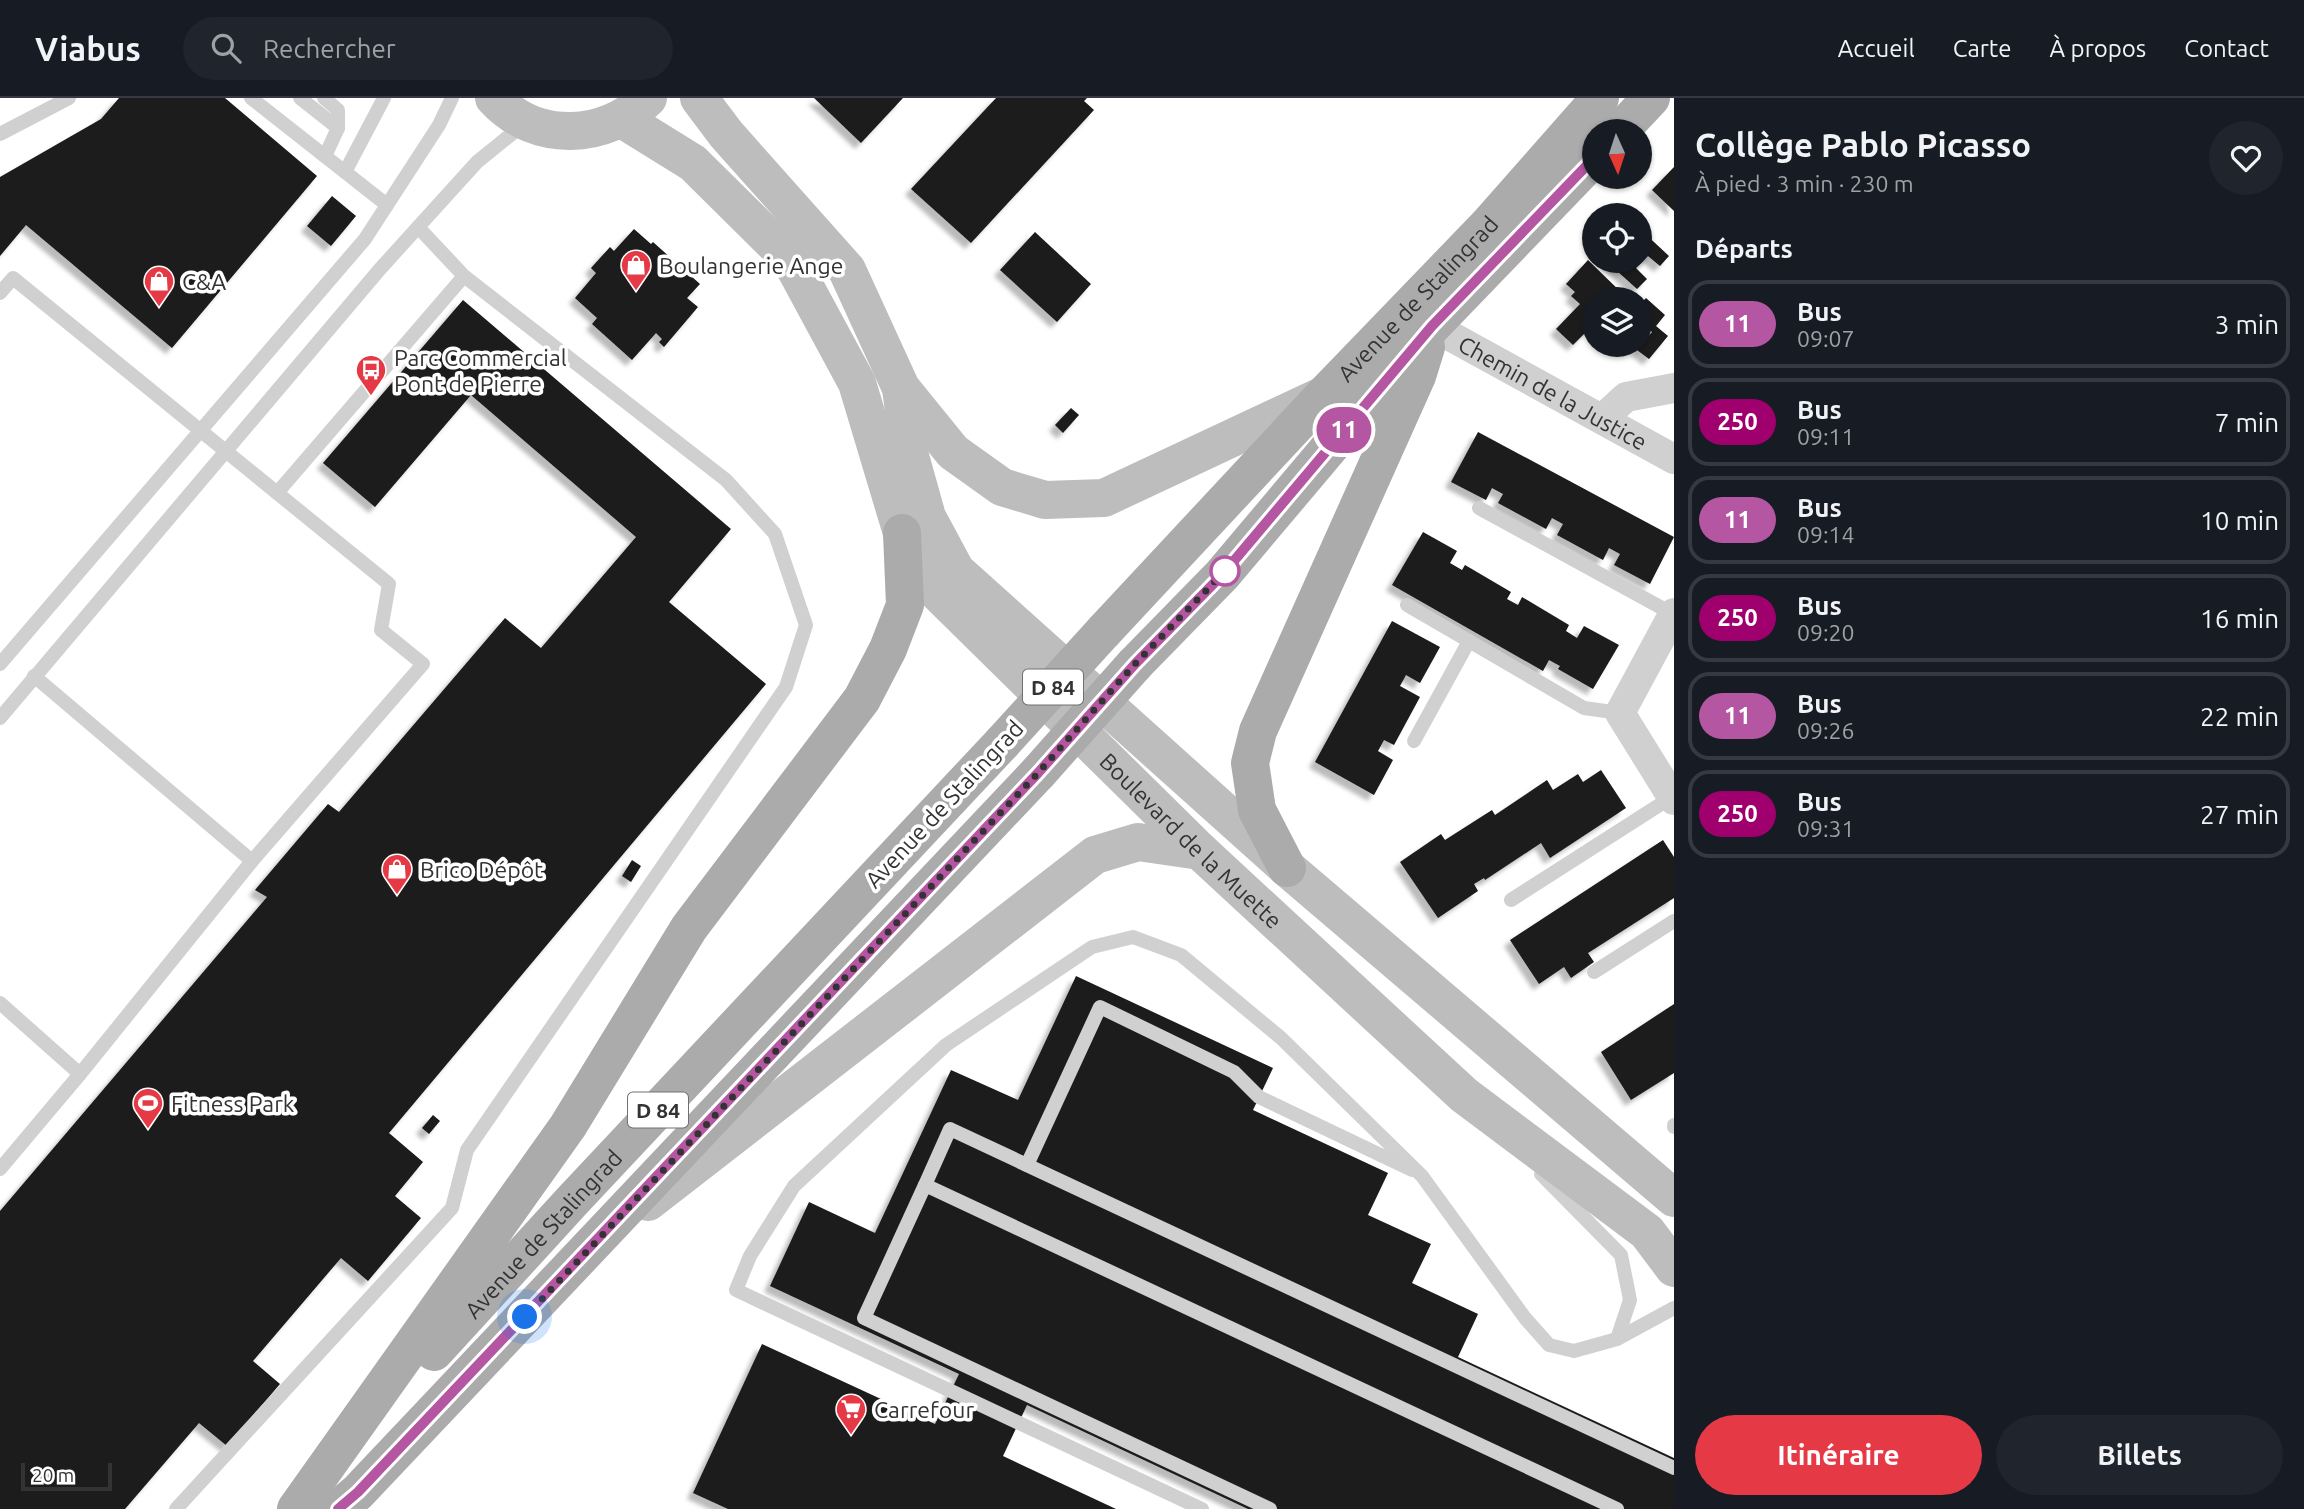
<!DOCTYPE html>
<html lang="fr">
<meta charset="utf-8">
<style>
body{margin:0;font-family:Ubuntu,sans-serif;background:#20242c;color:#f1f3f6;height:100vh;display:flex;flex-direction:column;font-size:26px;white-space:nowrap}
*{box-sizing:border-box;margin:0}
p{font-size:23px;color:#9ea1a6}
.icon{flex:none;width:38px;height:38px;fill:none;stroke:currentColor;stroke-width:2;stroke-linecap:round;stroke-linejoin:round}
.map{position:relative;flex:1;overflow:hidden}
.panel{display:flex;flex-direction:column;background:#171b24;width:630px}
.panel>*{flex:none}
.badge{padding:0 14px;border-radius:23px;font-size:24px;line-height:46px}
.needle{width:46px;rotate:177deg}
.controls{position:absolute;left:1582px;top:21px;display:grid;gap:14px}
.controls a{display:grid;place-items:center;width:70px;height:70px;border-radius:50%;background:#171b24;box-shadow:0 2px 5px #0004;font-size:35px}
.scale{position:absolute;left:21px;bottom:18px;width:91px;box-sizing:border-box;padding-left:7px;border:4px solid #333;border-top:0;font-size:19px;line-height:24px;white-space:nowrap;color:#333;-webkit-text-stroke:5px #fff;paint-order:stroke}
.you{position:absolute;width:35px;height:35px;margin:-18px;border:5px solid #fff;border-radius:50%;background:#1a73e8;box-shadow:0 0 0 10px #1a73e833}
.map>.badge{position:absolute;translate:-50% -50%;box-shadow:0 0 0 4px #fff}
h2{padding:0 21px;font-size:26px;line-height:63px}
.round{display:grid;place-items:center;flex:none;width:74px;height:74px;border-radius:37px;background:#20242c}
.head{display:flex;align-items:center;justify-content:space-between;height:119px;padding:0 21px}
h1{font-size:33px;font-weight:600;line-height:52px}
.cta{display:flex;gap:14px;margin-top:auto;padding:14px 21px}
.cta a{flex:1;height:80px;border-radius:42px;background:#e63946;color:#fff;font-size:28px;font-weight:600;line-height:80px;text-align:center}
.cta a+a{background:#20242c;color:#f1f3f6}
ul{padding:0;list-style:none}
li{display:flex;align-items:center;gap:21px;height:88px;margin:0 14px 10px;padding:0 7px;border:4px solid #363941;border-radius:21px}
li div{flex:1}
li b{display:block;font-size:26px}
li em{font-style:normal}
li .badge{min-width:77px;font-weight:700;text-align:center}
header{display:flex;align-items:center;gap:42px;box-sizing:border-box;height:98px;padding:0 35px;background:#171b24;border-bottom:2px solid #363941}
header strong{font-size:33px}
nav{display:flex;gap:38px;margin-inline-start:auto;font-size:24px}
.search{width:490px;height:63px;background:#20242c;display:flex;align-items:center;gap:18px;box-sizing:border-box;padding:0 24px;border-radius:38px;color:#9ea1a6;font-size:26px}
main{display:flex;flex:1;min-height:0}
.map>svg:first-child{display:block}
</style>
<header>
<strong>Viabus</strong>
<div class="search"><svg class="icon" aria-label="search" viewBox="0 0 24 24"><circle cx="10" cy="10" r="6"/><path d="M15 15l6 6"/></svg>Rechercher</div>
<nav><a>Accueil</a><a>Carte</a><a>À propos</a><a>Contact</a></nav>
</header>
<main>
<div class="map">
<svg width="1674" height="1411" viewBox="0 0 1674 1411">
<defs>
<filter id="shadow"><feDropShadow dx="-6" dy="6" stdDeviation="2" flood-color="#0004"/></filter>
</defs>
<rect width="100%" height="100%" fill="#fff"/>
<g fill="#1a1a1a" filter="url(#shadow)">
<polygon points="119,0 225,0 317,78 172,250 26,127 0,158 0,79 101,21"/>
<polygon points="814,0 903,0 861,45"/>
<polygon points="996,0 1087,0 1084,3 1094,12 971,145 911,91"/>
<polygon points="1674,69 1674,113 1652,92"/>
<polygon points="332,98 356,118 331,148 307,128"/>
<polygon points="634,131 651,146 653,144 700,186 687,200 698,209 664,249 659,244 662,241 656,235 632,262 592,226 597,220 575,200 596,175 591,170 610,149 614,153"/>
<polygon points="1640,131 1669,158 1660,168 1648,158 1636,170 1647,181 1637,191 1606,163 1640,163"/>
<polygon points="1035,134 1091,186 1057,224 1000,172"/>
<polygon points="1588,162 1628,201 1594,201 1594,226 1573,247 1556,231 1580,206 1571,198 1575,194 1566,186"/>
<polygon points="1646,200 1665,217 1656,228 1668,238 1649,261 1637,252 1652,234 1640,223 1645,216 1643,215 1640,219 1640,206"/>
<polygon points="463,202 731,431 669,504 766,586 389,1035 423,1064 395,1098 421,1120 368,1183 341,1160 253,1263 280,1286 227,1348 199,1325 125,1411 0,1411 0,1113 267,799 255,792 328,706 339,714 505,520 541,550 636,439 471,297 375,409 323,365"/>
<polygon points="1071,310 1079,317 1063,335 1055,327"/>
<polygon points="1478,334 1674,439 1650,486 1614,467 1620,456 1609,450 1603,462 1557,437 1563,426 1552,420 1546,431 1498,405 1503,396 1492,390 1486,402 1451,384"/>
<polygon points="1423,434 1457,453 1450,465 1462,472 1465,467 1511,494 1507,501 1518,507 1522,499 1569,527 1566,533 1577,540 1584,528 1619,547 1593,591 1558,571 1560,568 1549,562 1543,573 1392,487"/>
<polygon points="1392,523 1440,549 1420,585 1406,577 1400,588 1420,599 1394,647 1384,642 1378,653 1393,662 1374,697 1315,664"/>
<polygon points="1601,672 1626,710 1550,760 1541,745 1485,782 1484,780 1474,786 1478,793 1438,820 1400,764 1441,736 1445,742 1492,712 1495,717 1547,682 1553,692 1578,676 1583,684"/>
<polygon points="1663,742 1674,759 1674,800 1588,855 1594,864 1571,880 1564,869 1539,886 1510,842"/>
<polygon points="632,762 641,768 631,784 622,778"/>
<polygon points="1076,878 1273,970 1253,1012 1388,1075 1368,1117 1431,1146 1412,1185 1478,1216 1458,1259 1674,1360 1674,1411 1248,1411 1027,1307 1003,1358 1116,1411 728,1411 693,1395 762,1246 935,1326 959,1276 770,1188 809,1104 875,1135 951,972 1018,1002"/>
<polygon points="1674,906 1674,975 1631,1002 1601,954"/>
<polygon points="433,1017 440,1023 429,1036 422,1030"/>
</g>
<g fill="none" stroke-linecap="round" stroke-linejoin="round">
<g stroke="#d0d0d0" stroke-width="14">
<polyline points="251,0 387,107"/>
<polyline points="300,0 338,30 325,58"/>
<polyline points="324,0 338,12 338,30"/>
<polyline points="0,36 69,0"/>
<polyline points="345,74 384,0"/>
<polyline points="0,195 13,180 389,486 381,532 423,566 252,763 80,976 0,1071"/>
<polyline points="277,395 464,178"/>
<polyline points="1479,410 1673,516"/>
<polyline points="1407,507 1584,610 1620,615"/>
<polyline points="0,566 365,141 439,27 452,0"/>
<polyline points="34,578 252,763"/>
<polyline points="0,620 380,171 477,64 524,26"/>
<polyline points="1414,643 1469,543"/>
<polyline points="1511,802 1672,699"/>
<polyline points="1594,874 1674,823"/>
<polyline points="0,905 80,976"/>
<polyline points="1674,1027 1674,1029"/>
<polyline points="1027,1067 1100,909 1234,974 1259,999 1412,1072"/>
<polyline points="1541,1076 1621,1157 1630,1202 1617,1241"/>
<polyline points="925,1087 950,1031 1674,1370"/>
<polyline points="176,1411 452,1110 467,1052 786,589 806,527 775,436 726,382 464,178 418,129"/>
<polyline points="1202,1411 736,1192 750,1158 794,1088 946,947 1092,849 1133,839 1181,857 1281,940 1422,1078 1525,1220 1549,1247 1574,1253 1617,1241 1674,1210"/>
<polyline points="1270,1411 864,1220 925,1087 1617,1411"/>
</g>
<g stroke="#d0d0d0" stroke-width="30">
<path id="s1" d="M 1432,228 L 1674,361"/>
<polyline points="1602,321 1626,299 1674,290"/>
<polyline points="1674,515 1620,615 1674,702"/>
</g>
<g stroke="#bdbdbd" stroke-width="38">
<path d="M 494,0 C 536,46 606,42 648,0"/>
<polyline points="699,0 726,36 847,172 901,290 910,358 927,419 956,473 1287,770 1674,1100"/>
<path id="s2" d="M 622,21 L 693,65 L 790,161 L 857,285 L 902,435 L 930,487 L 1200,753 L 1464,997 L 1647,1134 L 1674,1170"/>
<polyline points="901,290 953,354 1002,389 1045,402 1104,400 1324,297"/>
<polyline points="648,1104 1095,757 1138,744 1200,753"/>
</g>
<g stroke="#ababab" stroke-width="38">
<polyline points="1620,33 1651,0"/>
<path id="s3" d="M 1104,533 L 1324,297 L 1488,127 L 1600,0"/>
<polyline points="1135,566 1222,477 1432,228 1594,60"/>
<polyline points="1287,770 1257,712 1250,665 1258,633 1417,278 1426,249"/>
<path id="s4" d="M 434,1254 L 573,1102 L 1002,645"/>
<polyline points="296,1411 568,1028 689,830 862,601 888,551 905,507 902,435"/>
<polyline points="338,1411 358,1394 1038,675"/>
</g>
<g stroke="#ababab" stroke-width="38">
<polyline points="1002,645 1104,533"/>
<polyline points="1038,675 1135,566"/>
</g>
</g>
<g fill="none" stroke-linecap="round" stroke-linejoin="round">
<g stroke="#fff" stroke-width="16">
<polyline id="line" points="338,1411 358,1394 1038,675 1135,566 1222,477 1432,228 1594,60"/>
</g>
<use href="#line" stroke="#b456a1" stroke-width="10"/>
<polyline stroke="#333" stroke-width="7" stroke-dasharray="0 12.6" points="525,1219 1038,675 1135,566 1225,473"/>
</g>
<defs>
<g id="shop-pin" transform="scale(1.575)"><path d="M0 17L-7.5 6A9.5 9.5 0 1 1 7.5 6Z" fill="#e63946" stroke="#fff"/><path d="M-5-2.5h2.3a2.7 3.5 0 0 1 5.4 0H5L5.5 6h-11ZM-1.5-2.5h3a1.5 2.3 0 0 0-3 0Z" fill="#fff"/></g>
<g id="bus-pin" transform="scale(1.575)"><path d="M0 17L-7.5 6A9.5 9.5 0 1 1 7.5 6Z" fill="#e63946" stroke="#fff"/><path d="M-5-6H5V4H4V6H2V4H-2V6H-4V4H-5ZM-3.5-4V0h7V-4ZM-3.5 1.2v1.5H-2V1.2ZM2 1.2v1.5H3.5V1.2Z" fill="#fff"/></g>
<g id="stadium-pin" transform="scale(1.575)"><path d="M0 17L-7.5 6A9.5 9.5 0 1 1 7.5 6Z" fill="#e63946" stroke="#fff"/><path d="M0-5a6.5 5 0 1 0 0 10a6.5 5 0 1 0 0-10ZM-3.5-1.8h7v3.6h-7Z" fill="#fff"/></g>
<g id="supermarket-pin" transform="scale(1.575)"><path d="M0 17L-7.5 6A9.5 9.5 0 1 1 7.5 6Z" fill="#e63946" stroke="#fff"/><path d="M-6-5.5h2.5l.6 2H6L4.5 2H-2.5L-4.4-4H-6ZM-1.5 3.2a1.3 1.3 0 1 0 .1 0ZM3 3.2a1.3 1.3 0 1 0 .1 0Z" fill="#fff"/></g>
</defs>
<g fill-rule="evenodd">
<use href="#shop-pin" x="636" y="167"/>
<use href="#shop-pin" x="159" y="183"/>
<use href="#bus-pin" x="371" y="272"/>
<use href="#shop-pin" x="397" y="771"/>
<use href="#stadium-pin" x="148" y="1005"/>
<use href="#supermarket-pin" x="851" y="1311"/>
</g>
<circle fill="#fff" stroke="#b456a1" stroke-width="3.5" cx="1225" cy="473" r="14"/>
<g text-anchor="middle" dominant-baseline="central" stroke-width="7" stroke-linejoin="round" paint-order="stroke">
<g fill="#fff" stroke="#707070" stroke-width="2">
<rect x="1023" y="571.5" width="60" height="35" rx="5"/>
<rect x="628" y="994.5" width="60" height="35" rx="5"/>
</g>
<g font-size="21" font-weight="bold" fill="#333">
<text x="1053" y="589">D 84</text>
<text x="658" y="1012">D 84</text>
</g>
<g font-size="23" fill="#333" stroke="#fff" text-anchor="start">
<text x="659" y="167">Boulangerie Ange</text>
<text x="182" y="183">C&amp;A</text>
<text x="394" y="259">Parc Commercial<tspan x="394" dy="26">Pont de Pierre</tspan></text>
<text x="420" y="771">Brico Dépôt</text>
<text x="171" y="1005">Fitness Park</text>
<text x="874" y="1311">Carrefour</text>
</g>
<g font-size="23" fill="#333" stroke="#fff">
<text stroke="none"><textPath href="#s3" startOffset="457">Avenue de Stalingrad</textPath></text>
<text stroke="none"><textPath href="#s1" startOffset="138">Chemin de la Justice</textPath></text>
<text transform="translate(944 706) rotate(-47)">Avenue de Stalingrad</text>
<text stroke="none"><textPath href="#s2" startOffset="942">Boulevard de la Muette</textPath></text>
<text stroke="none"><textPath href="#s4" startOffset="161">Avenue de Stalingrad</textPath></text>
</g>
</g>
</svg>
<div class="controls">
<a><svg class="needle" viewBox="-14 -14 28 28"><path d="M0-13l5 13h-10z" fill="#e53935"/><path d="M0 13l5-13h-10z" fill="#9ea1a6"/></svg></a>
<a><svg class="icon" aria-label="locate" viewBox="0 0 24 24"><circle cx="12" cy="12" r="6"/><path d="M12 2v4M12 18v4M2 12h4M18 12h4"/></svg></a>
<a><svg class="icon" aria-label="layers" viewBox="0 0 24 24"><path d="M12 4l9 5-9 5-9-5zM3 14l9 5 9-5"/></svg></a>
</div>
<div class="scale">20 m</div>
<div class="you" style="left:525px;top:1219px"></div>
<b class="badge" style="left:1344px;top:332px;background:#b456a1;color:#fff">11</b>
</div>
<section class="panel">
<div class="head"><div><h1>Collège Pablo Picasso</h1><p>À pied · 3 min · 230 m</p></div><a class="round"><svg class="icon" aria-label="heart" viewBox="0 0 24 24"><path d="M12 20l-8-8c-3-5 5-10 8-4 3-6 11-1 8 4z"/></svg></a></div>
<h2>Départs</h2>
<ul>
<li><span class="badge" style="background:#b456a1;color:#fff">11</span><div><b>Bus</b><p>09:07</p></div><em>3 min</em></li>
<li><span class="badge" style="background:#a0006e;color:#fff">250</span><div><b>Bus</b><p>09:11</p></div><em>7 min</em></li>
<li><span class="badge" style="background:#b456a1;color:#fff">11</span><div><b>Bus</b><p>09:14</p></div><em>10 min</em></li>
<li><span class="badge" style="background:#a0006e;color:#fff">250</span><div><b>Bus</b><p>09:20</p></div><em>16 min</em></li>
<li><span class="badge" style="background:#b456a1;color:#fff">11</span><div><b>Bus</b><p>09:26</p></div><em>22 min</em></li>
<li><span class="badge" style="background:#a0006e;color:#fff">250</span><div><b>Bus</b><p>09:31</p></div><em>27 min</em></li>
</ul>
<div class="cta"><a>Itinéraire</a><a>Billets</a></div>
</section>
</main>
